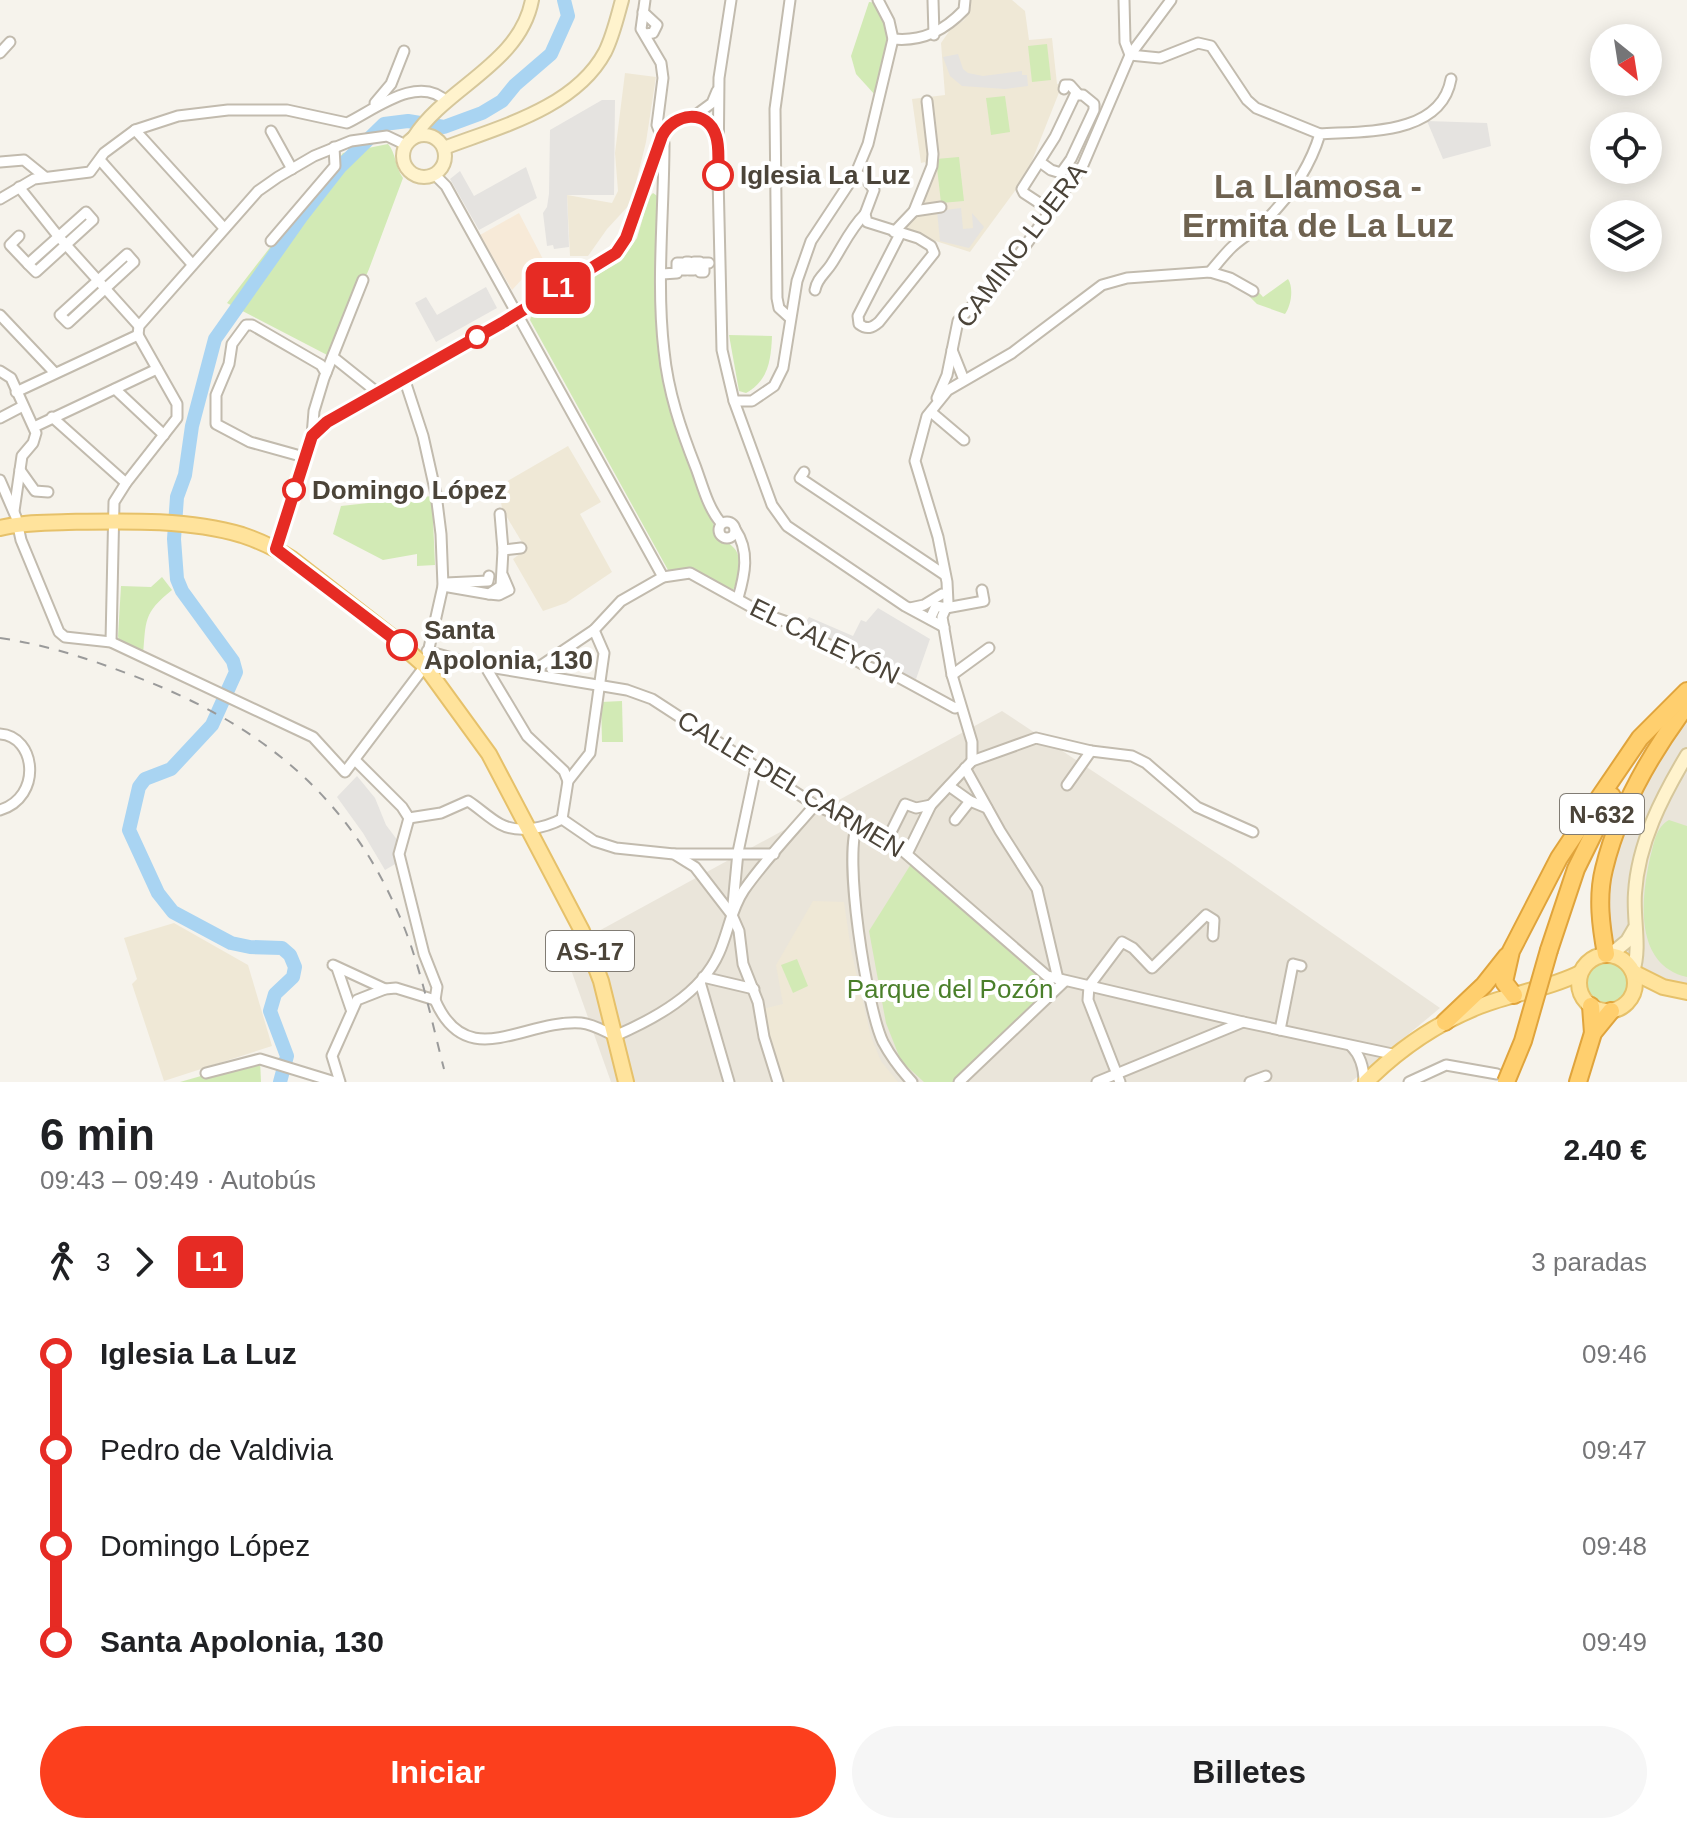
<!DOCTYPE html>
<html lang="es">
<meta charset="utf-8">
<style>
body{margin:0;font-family:Arial,sans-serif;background:#f6f6f6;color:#202124;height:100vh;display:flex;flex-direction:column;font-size:30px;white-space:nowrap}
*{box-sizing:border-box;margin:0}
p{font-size:26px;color:#757577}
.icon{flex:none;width:44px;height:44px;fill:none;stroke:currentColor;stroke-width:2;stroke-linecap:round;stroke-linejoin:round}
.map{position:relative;height:1082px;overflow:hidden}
.drawer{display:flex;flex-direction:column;background:#fff;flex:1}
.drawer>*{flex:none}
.badge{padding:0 16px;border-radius:12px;font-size:28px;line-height:52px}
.needle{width:52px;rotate:150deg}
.fabs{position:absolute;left:1590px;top:24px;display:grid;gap:16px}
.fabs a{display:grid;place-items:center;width:72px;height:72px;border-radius:50%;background:#fff;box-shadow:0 4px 20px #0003;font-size:40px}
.map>.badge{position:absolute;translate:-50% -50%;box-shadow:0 0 0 4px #fff}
.legs{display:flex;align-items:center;gap:12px;height:88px;padding:0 40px;font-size:26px}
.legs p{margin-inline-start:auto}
.overview{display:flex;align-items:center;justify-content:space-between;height:136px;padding:0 40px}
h1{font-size:44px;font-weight:600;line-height:60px}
.primary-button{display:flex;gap:16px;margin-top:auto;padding:16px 40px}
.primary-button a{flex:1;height:92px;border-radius:48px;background:#fc3f1d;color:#fff;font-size:32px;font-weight:600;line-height:92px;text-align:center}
.primary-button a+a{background:#f6f6f6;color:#202124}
ul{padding:0 40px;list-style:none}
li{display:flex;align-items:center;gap:28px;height:96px;font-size:30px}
li i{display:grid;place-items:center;width:12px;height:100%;margin:0 10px;background:currentColor}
li i::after{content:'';width:20px;height:20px;margin:-10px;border:6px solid;border-radius:50%;background:#fff}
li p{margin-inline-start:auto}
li:first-child i{background:linear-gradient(#0000 50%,currentColor 0)}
li:last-child i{background:linear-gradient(currentColor 50%,#0000 0)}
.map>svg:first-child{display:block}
</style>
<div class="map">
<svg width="1687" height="1082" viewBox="0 0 1687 1082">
<rect width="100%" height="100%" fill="#f6f3ec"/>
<g fill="#eae5da">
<polygon points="1002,711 1230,862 1440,1008 1351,1082 611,1082 564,950"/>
<polygon points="1687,720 1687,985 1655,977 1609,940 1607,907 1608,881 1633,809 1660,760"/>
</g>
<polygon fill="#f7ead8" points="519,213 545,263 539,267 543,275 528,283 524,277 512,290 480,235"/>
<g fill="#efe8d6">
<polygon points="971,0 1012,0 1025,11 1029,40 1052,38 1057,84 1062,85 1026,176 970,252 898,229 906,217 927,167 925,162 921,163 912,99 945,95 941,43 950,30 964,20 969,12"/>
<polygon points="625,73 656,77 646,142 631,203 607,229 588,256 570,256 567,195 612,203 618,191 615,153"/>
<polygon points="568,446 601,502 580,514 612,572 566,603 543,611 513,559 526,549 502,509 499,486"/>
<polygon points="813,901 844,902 851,950 871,1037 881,1061 898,1082 782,1082 774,1063 763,1009 783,1004 776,965"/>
<polygon points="174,923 248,965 272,1046 164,1081 132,984 137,979 124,938"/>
</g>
<g fill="#d2eab5">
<polygon points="869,2 878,3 893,39 876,96 856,74 851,56"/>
<polygon points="1047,44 1051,80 1032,82 1028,46"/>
<polygon points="1005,96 1010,132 991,135 986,98"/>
<path d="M 388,144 C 396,153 395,167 403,178 L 369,269 L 331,357 L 227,303 L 343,153 Z"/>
<polygon points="959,157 964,201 941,203 936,159"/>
<path d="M 653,193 L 660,198 C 659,252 652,311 660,365 C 669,421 694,476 715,528 C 720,539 725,539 733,547 C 744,557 739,579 733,590 L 729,591 C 719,585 706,573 694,571 C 685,570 677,574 668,570 L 530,320 L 532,313 L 538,309 L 621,261 L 637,238 L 649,197 Z"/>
<path d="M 1288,279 C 1294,288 1291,306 1285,314 L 1257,304 L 1248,295 L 1255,288 L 1263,297 Z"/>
<path d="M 729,335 L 772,336 C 771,358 769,381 746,393 L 739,391 Z"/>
<polygon points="432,496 435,565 417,566 417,554 383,560 333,534 341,506"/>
<path d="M 162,577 L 172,590 C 143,613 146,621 143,656 L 119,641 L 118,636 L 121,586 L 151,587 Z"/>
<polygon points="622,701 623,742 602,742 601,702"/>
<path d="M 1669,820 L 1687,826 L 1687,977 C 1634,965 1641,899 1650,858 C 1654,844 1655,828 1669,820 Z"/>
<polygon points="911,864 1049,987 955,1082 924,1082 901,1061 886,1023 869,931"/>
<polygon points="797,959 808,986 793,993 781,965"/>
<circle cx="1607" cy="983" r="22"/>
<polygon points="260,1059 261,1082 180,1082"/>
</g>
<g fill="#e5e3e0">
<polygon points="958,54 963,69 968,73 983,76 1022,71 1022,75 1027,75 1028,86 1005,89 962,86 950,76 943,57"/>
<polygon points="602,100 615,100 614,195 567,195 569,247 554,249 553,245 547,246 543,213 547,207 549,194 550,130"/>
<polygon points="1427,121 1487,123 1491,146 1443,159"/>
<polygon points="526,167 537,198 479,230 450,179 460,171 474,196"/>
<polygon points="961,208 963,229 973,228 972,213 984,227 969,248 940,241 937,211"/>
<polygon points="486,287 497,308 436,342 415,303 426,297 437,315"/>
<polygon points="878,608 930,639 916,679 874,665 804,625 809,617 853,636 861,620 866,622"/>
<polygon points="357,776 375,798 386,825 398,841 397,863 385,870 363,833 337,797"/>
</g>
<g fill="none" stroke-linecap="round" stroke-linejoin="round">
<polyline stroke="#a9d4f2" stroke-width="14" points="280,1082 287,1056 270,1011 275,994 293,977 295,967 290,955 282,948 250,947 231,943 173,912 158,893 129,830 139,787 145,779 171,769 212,725 236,672 233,661 182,591 177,579 174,539 177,497 185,475 192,426 215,339 301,217 340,167 384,124 408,121 444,127 482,113 502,101 515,85 551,54 568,16 564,0"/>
<g stroke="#c2bbae" stroke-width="13">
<g id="street">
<path d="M 645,0 L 641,29 L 661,63 L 663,78 L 657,125 L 664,143 C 664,212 656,283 664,351 C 668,392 681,430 696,468 C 703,487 708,508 721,523"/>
<polyline points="731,0 719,78 718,176 722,350 734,401 772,505 787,526 905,606 944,627"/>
<polyline points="933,0 934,35"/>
<polyline points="1124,0 1125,42 1130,55 1160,58 1198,43 1211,46 1247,100 1256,108 1320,134"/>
<polyline points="643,12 657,25 653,33 646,34"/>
<path d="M 893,39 C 922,42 944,31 964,10 L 965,0"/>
<polyline points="0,53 10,42"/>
<polyline points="1064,89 1065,85 1070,85 1078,94"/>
<polyline points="375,103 391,84 404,51"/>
<polyline points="693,117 712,103 717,91"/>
<polyline points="135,130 224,228"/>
<polyline points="271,131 292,169"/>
<polyline points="100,160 192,264"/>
<polyline points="0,162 24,160 45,177"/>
<polyline points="1040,162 1051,170 1061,173 1071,159 1094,110 1094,104 1083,95 1075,95 1055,137 1022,189 1024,193 1050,210"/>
<path d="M 856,173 L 866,179 L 874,190 L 865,214 L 867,222 L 918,238 L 931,246 L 934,253 L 879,322 C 872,328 867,330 859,324 L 858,316 L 900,234"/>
<polyline points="435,175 446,186 663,577"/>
<polyline points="19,187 58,236 139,326"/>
<path d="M 0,199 L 34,179 L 90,172 L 104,153 L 135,130 L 178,116 L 228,110 L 287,110 L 347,123 C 374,110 419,73 447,102"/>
<polyline points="914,211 941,207"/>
<polygon points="86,212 93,220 36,272 28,264"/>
<polyline points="894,232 914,211 932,166 933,154 927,101"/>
<polyline points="19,236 10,245 28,264"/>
<polyline points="271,241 335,166 334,147"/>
<polygon points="127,254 134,262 68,323 60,315"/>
<path d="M 1210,272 C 1217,264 1223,256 1231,248 C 1241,238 1255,231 1266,220 C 1290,196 1310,167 1320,134 C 1363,131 1441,136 1451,79"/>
<polyline points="662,274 677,273 677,263 682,263 683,270 686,270 686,262 689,262 689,270 694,270 694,262 700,262 700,272 704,272 704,263 709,263"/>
<path d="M 815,290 C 817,278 826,273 832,263 C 843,246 850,229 865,214"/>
<polyline points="0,315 54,372"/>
<polyline points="790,318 779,308 777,298 775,109 790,0"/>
<polyline points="138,335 139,326 258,191 278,177 314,156 351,141 387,136 406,145"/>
<polyline points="952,350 964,380"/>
<polyline points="333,357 378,393"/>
<polyline points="0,371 11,378 36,433 33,443 22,456 14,511"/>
<polyline points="115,389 164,435"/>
<polyline points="16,392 138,335"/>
<polyline points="937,398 947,375 958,321 1013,263 1083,165 1130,55 1171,0"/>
<polyline points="734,401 752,401 774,386 783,368 797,281 811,241 856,173 868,144 893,39 889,21 878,0"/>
<polyline points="931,412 964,440"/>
<polyline points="52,417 126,483"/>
<polyline points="0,418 23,406"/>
<polyline points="34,427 157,369"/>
<path d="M 312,436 L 342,413 L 502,323 L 616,253 L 626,238 L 662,136 C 675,112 703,111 716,135"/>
<polyline points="304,457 250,442 216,424 216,395 229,364 232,344 246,325 252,325 321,365 326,373"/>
<polyline points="20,470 35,491 48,492"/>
<polyline points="804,472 800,478 945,575"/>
<polyline points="0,480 16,517 21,540 59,632 65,637 111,642 313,737 345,772 425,666 443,586 441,534 436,494 423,436 404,378"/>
<circle cx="727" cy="530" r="8"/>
<path d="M 735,529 C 750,551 745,574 738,598"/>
<polyline points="276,549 312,436 314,411 324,378 363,280"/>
<polyline points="503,550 521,548"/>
<polyline points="446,583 488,581 489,576"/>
<polyline points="443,586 489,594 501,586 503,550 500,514"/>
<polyline points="489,594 499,595 509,590 503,576"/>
<polyline points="910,608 924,605 942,594"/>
<polyline points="930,619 936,606 946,608 984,601 982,590"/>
<polyline points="111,642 114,502 126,483 177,418 177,404 138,335"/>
<polyline points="427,651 477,665 627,690 652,699 815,805 888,838 1047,976 1243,1022 1397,1055"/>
<polyline points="485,666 527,736 564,771 568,781"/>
<polyline points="530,673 594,630 621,601 663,577 690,573 764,614 790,623 866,666 900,678 955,708 960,706"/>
<polyline points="952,675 989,648"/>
<path d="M 0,734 C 36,736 43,797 0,810"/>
<polyline points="355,760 402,807 409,818 399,854 424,954 437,987 435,1000"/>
<polyline points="972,761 972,742 952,675 942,617 948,603 947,582 938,537 915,461 927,416 948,390 1012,353 1102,285 1127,278 1210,272 1230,278 1253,291"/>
<polyline points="756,767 738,852 732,915 739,931 743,964 758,1002 764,1037 778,1082"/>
<polyline points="965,768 1000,831 1037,889 1058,979"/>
<polyline points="1067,785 1091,751"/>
<polyline points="949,786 970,801 987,808"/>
<path d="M 409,818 L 441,813 L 468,801 C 479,808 489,818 500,824 C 518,834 545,828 562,819"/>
<polyline points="562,819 594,841 616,848 674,854 695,867 732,915"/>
<polyline points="562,819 568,781 590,753 604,653 594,630"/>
<polyline points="955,820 970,801"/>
<path d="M 858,823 C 842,853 867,1009 883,1042 C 891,1057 901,1070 912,1082"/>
<polyline points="888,838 905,804 916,808 931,805"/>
<polyline points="674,854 774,854"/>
<polyline points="907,854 931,805 972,761 1036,738 1091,751 1132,756 1146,763 1197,807 1253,832"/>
<polyline points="333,965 385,989"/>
<polyline points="337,968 351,1009"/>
<polyline points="703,977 754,989"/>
<polyline points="700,982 729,1082"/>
<path d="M 435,1000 C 467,1074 524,1019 581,1023 C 593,1024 604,1031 615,1036 C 654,1019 701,994 719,953 C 728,933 731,909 744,890 C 765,860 791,833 815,805"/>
<polyline points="1280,1030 1293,964 1301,966"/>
<path d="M 1351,1046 C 1361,1056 1364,1068 1364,1082"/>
<polyline points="206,1073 260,1059 335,1082"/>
<polyline points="340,1082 332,1056 357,1000 385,989 396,988 435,1000"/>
<polyline points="959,1082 1065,981"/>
<polyline points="1097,1082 1243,1022"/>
<polyline points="1120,1082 1088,1000 1089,986 1122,942 1133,948 1152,968 1206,915 1214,920 1213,936"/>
<polyline points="1250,1082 1266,1076"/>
<polyline points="1409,1082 1446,1065 1497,1074"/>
</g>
</g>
<g stroke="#d6c79b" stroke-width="16">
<g id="secondary">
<circle cx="424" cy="156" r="21"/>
<path d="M 414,137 C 446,87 520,64 532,0"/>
<path d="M 444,148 C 499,127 575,108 605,52 C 613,36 617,18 622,0"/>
<polyline points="1610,955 1627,941 1634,929"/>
<path d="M 1633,972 C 1641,947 1633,919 1635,893 C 1638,843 1662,797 1687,755"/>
</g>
</g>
<g stroke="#e6c16a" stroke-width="18">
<g id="primary">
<path d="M 0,528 C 23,522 45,523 68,522 C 125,521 187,519 242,535 C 260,541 277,549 292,559 L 391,636 L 425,666 L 489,754 L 582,931 L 601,981 L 626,1082"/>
<circle cx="1607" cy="983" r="28"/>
<polyline points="1633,972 1663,987 1687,992"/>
<path d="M 1366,1082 C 1398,1050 1437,1023 1480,1006 C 1513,993 1548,989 1580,973"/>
</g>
</g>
<g stroke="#e0a43c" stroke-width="20">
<g id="highway">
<polyline points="1549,950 1576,869 1612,796"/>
<path d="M 1606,954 C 1601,927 1597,897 1604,869 C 1618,811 1651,753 1687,705"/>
<polyline points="1514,995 1504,982 1511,951 1559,858 1597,801 1640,738 1687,691"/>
<polyline points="1591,1006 1593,1033"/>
<polyline points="1445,1022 1484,985 1507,956"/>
<polyline points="1578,1082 1593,1033 1611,1011"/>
</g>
</g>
<use href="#street" stroke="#fff" stroke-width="9"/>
<use href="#secondary" stroke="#fff3cd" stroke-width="12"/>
<use href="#primary" stroke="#ffe39c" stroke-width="14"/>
<use href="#highway" stroke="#ffcf6e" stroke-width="16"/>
<path stroke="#9a9a9a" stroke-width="2" stroke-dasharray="10 10" stroke-linecap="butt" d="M 0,638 C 47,645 90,659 134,676 C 252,721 342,788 395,906 C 419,957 430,1015 444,1069"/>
<g stroke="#e0a43c" stroke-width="20" stroke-linecap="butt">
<polyline id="highway-bridge" points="1506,1082 1523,1041 1549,950"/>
</g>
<use href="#highway-bridge" stroke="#ffcf6e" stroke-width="16"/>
</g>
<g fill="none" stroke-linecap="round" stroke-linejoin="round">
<g stroke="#fff" stroke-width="18">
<path id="line-1" d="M 402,645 L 276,549 L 312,436 L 327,422 L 502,323 L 616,253 L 626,238 L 662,136 C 674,113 707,108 716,136 C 720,148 718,163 718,175"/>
</g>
<use href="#line-1" stroke="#e62b24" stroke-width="12"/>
</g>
<g fill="#fff" stroke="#e62b24" stroke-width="4">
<circle cx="718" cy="175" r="14"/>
<circle cx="477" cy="337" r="10"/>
<circle cx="294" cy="490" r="10"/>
<circle cx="402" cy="645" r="14"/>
</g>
<g text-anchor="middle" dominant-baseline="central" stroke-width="8" stroke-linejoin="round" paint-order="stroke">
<g fill="#fff" stroke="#817c74" stroke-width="2">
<rect x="1560" y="794" width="84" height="40" rx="6"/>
<rect x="546" y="931" width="88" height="40" rx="6"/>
</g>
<g font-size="24" font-weight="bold" fill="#4b4439">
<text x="1602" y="814">N-632</text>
<text x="590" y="951">AS-17</text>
</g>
<g font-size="26" font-weight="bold" fill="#4b4439" stroke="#fff" text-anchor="start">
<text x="740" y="175">Iglesia La Luz</text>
<text x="312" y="490">Domingo López</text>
<text x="424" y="630">Santa<tspan x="424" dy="30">Apolonia, 130</tspan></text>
</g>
<g font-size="26" fill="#4b4439" stroke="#fff">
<text transform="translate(1021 245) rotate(-53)">CAMINO LUERA</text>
<text transform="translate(825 641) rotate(26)">EL CALEYÓN</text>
<text transform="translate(791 784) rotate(31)">CALLE DEL CARMEN</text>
</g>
<g font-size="26" fill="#4a7f2a" stroke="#fff">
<text x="950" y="989">Parque del Pozón</text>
</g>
<g font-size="34" font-weight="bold" fill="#6e6250" stroke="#fff">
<text x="1318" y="186">La Llamosa -<tspan x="1318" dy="39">Ermita de La Luz</tspan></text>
</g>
</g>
</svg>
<div class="fabs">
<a><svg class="needle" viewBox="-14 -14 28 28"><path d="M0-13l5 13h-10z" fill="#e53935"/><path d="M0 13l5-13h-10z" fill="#757577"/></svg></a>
<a><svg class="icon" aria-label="locate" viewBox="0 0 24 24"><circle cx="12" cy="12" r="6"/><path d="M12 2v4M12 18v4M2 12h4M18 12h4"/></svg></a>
<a><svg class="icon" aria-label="layers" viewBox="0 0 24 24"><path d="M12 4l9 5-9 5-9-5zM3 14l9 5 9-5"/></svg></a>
</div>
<b class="badge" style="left:558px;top:288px;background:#e62b24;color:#fff">L1</b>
</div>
<section class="drawer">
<div class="overview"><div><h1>6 min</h1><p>09:43 – 09:49 · Autobús</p></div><b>2.40 €</b></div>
<div class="legs"><svg class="icon" aria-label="walk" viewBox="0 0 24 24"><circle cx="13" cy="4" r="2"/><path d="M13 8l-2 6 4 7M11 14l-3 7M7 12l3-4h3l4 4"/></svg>3<svg class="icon" aria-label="forward" viewBox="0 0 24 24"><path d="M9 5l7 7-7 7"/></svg><b class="badge" style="background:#e62b24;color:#fff">L1</b><p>3 paradas</p></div>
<ul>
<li><i style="color:#e62b24"></i><b>Iglesia La Luz</b><p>09:46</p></li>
<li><i style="color:#e62b24"></i><span>Pedro de Valdivia</span><p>09:47</p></li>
<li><i style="color:#e62b24"></i><span>Domingo López</span><p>09:48</p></li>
<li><i style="color:#e62b24"></i><b>Santa Apolonia, 130</b><p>09:49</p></li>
</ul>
<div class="primary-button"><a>Iniciar</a><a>Billetes</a></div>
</section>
